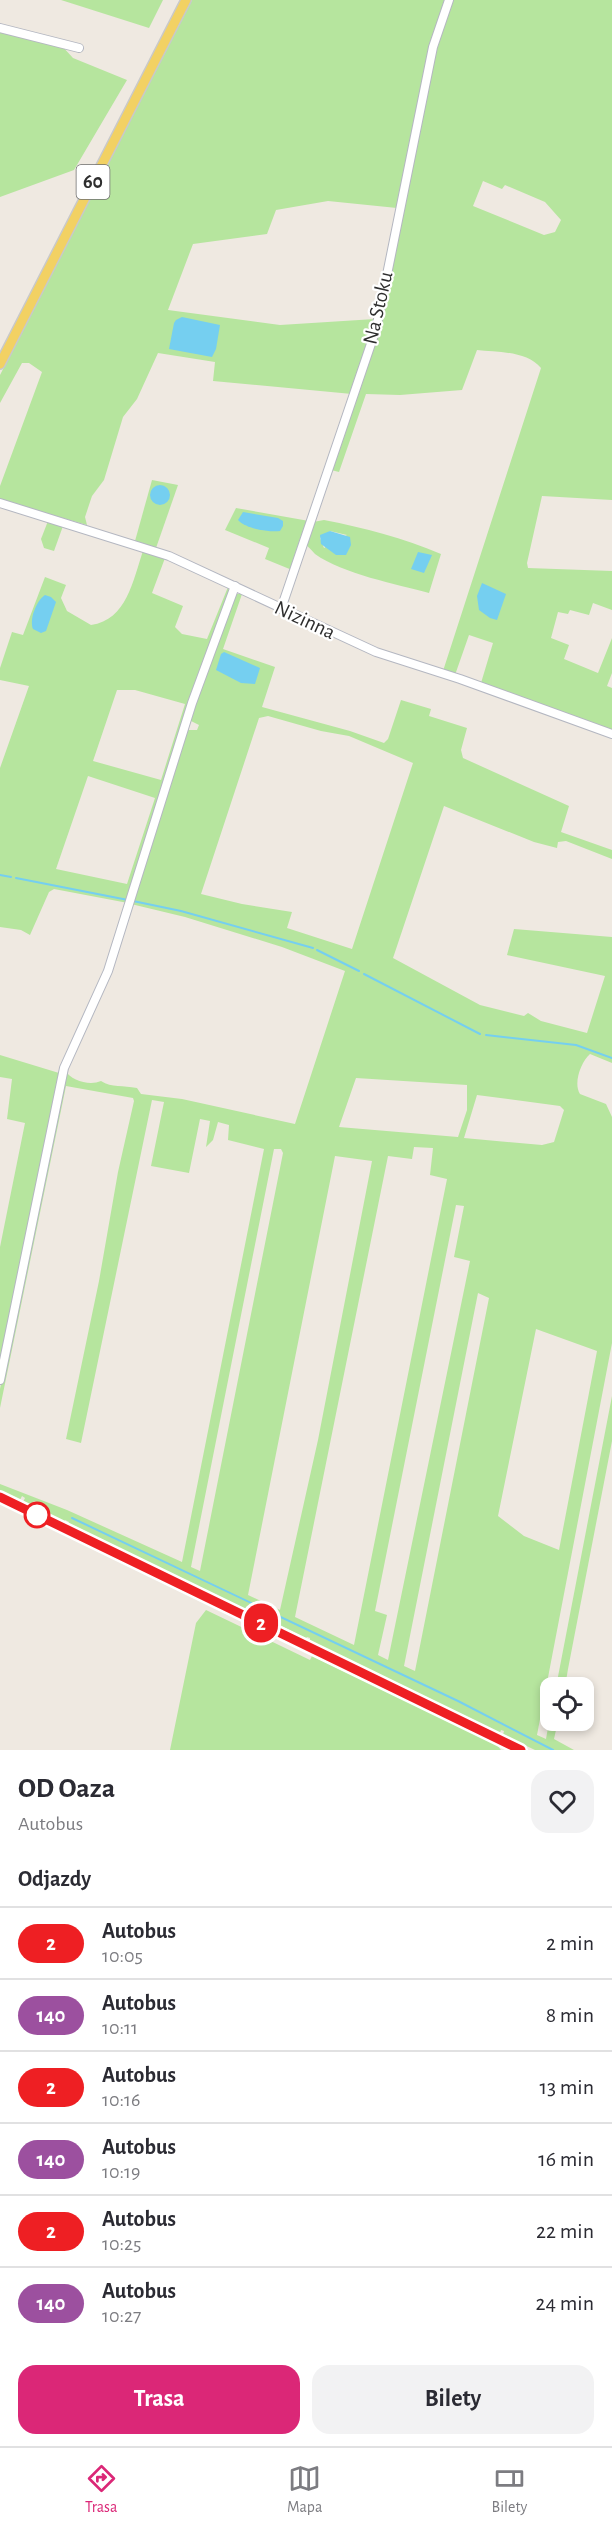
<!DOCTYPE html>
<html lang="pl">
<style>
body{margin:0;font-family:"Alegreya Sans",sans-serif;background:#f2f2f3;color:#2b2b33;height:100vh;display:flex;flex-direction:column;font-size:22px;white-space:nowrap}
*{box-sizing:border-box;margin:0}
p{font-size:20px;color:#7c7c81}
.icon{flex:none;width:33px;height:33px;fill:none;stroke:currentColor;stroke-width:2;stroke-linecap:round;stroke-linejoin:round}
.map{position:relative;height:1750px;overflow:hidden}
.panel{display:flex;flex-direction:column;background:#fff;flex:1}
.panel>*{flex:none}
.badge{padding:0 12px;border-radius:20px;font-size:21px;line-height:39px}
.fabs{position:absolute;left:540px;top:1677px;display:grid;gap:12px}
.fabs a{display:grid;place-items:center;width:54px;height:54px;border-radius:12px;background:#fff;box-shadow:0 3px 9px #0003;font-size:30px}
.map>.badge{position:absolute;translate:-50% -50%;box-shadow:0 0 0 3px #fff}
h2{padding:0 18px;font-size:22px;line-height:54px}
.round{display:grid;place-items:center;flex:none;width:63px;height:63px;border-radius:18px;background:#f2f2f3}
.summary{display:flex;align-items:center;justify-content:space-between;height:102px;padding:0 18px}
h1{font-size:28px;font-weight:600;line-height:45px}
.cta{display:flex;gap:12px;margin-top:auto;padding:12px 18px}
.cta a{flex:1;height:69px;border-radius:18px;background:#db2777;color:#fff;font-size:24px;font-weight:600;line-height:69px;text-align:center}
.cta a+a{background:#f2f2f3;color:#2b2b33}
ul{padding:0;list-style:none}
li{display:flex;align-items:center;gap:18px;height:72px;padding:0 18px;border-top:2px solid #e1e1e2}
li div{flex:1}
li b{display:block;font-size:22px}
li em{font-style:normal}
li .badge{min-width:66px;font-weight:700;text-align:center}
.tabs{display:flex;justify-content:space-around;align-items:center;height:84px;border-top:2px solid #e1e1e2;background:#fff;font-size:16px;color:#7c7c81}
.tabs a{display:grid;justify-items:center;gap:3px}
.tabs .current{color:#db2777}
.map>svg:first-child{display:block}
</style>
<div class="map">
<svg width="612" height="1750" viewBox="0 0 612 1750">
<rect width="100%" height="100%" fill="#efe9e1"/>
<g fill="#b6e59e" fill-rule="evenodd">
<polygon points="61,0 163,0 149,28"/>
<polygon points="192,0 447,0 397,208 328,201 276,210 267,234 193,244 168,310 280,325 375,319 352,394 213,381 215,362 158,353 137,399 123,417 104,480 92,496 85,517 87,525 0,500 0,486 42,372 29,363 22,363 0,403 0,375"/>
<path d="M 452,0 L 612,0 L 612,500 L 542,496 L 527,563 L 528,568 L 612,571 L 612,610 L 593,603 L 589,615 L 570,610 L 568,614 L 558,612 L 551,638 L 569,645 L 564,659 L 598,673 L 612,638 L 612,673 L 607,686 L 612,688 L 612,731 L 481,683 L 493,643 L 469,635 L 455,675 L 443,671 L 541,368 C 527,351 497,352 477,350 L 462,390 L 400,395 L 366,394 L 339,472 L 331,470 L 378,329 L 434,51 ZM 483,181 L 502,189 L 505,185 L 545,202 L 561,220 L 555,232 L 544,235 L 473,206 Z"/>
<polygon points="0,31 61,45 73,58 127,80 74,170 0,197"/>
<polygon points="152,480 178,485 156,548 135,541"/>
<polygon points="236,508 309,521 292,570 265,559 269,548 225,530"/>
<path d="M 324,520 C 365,528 403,538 441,554 L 429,593 C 396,584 343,574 315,554 C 312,551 309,547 305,544 L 313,522 ZM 330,531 L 347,535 L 324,548 L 320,538 Z"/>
<polygon points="48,521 63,526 54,551 44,548 41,539"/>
<path d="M 143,551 L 165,558 L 152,593 L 183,606 L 175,627 L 182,634 L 207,639 L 228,587 L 230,594 L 128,903 L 54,889 L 49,892 L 30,935 L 21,930 L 0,927 L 0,768 L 29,686 L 0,680 L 0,668 L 12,632 L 23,635 L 45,577 L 66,585 L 61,598 L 67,611 L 91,625 C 127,620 133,580 143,551 ZM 117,690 L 135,690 L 185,704 L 161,780 L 93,761 ZM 88,776 L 155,798 L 127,884 L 56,869 Z"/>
<path d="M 236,594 L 242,594 L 223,649 L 275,667 L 262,707 L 350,731 L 384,743 L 388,739 L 401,700 L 431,709 L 429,716 L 467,728 L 461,750 L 463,758 L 569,806 L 561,832 L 612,850 L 612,859 L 566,841 L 558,842 L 557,848 L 534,842 L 444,806 L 393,958 L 480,1005 L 524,1016 L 528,1013 L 541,1021 L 587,1033 L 605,976 L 507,955 L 514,929 L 612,937 L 612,1063 L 590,1054 C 581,1062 573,1083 580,1094 L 606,1104 L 612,1117 L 612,1343 L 537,1735 L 546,1739 L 550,1716 L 550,1720 L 558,1721 L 554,1739 L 574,1750 L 535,1750 L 503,1735 L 504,1731 L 501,1730 L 500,1733 L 310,1641 L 310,1638 L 307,1637 L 306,1638 L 68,1524 L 69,1522 L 65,1520 L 64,1522 L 36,1508 L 38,1503 L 34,1501 L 31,1506 L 23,1502 L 25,1498 L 22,1496 L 20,1500 L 0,1491 L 0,1484 L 67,1510 L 182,1562 L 264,1149 L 228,1140 L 229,1125 L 218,1122 L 213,1140 L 206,1147 L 210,1121 L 200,1119 L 189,1173 L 151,1166 L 164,1102 L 152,1100 L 81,1443 L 66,1439 L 99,1281 L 118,1172 L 134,1101 L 133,1098 L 66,1086 L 0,1408 L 0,1389 L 63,1077 L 65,1070 C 71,1081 90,1086 101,1081 C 112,1088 123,1085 137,1088 L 141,1094 L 182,1099 L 295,1124 L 345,971 L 282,947 L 185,917 L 131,904 L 162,812 L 187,730 L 197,730 L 199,725 L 189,720 ZM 268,716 L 321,731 L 349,736 L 413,763 L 352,949 L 287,928 L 292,912 L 242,904 L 201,894 L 259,718 ZM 356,1078 L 467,1085 L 467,1110 L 458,1137 L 339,1127 ZM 477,1095 L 560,1106 L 564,1110 L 554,1142 L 542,1145 L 464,1138 ZM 414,1147 L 433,1148 L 430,1175 L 447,1179 L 354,1645 L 295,1617 L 388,1156 L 412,1159 ZM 274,1149 L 281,1149 L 283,1153 L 200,1571 L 191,1567 ZM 335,1156 L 372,1161 L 318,1440 L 280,1610 L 248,1595 ZM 456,1205 L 464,1206 L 454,1257 L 470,1261 L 388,1660 L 378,1655 L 387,1615 L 375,1611 ZM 478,1293 L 489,1298 L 415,1671 L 404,1666 ZM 536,1329 L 597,1351 L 559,1550 L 524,1536 L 498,1516 Z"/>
<polygon points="0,1055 59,1073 0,1367 0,1247 25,1123 7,1119 12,1079 0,1077"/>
<polygon points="612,1396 612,1441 568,1669 565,1687 556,1687"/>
<polygon points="206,1610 310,1660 312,1656 497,1745 501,1750 170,1750 196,1623"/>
</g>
<g fill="#75cff0">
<polygon points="182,317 220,325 216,349 212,357 169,349 174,323 176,320"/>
<circle cx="160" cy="495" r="10"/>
<path d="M 243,512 L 278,518 L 283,521 L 283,526 L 280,531 C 268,532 246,529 238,520 Z"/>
<polygon points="330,531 350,537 351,545 346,555 336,555 321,544 320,535"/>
<polygon points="418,552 432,555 424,573 411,569"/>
<polygon points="482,583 506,594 497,620 490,618 479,610 477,596"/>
<path d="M 45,595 L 51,597 L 56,602 L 46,631 L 41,633 L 33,629 C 29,620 36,601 45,595 Z"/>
<polygon points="224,652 260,668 255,684 241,683 216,670 221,654"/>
</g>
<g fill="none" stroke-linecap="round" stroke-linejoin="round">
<g stroke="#75cff0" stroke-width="2">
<polyline points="0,875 11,877"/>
<polyline points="16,878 128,900"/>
<polyline points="133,901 181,911 313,948"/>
<polyline points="317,950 359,971"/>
<polyline points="364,974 480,1034"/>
<polyline points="486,1035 576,1045 612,1058"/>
<polyline points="72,1518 458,1701 553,1750"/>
</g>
<g stroke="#b4b7c1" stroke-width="10">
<g id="minor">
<polyline points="0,28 79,48"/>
<polyline points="0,503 169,556 376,652 460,679 612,734"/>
<polyline points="281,609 376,329 433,47 449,0"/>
<polyline points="0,1380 64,1068 108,971 192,703 235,586"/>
</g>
</g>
<g stroke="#c9c9c9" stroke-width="12">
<g id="major">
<polyline points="0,364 186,0"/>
<polyline points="0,1497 522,1750"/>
</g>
</g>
<use href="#minor" stroke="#fff" stroke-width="8"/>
<use href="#major" stroke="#f2d163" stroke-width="9"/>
</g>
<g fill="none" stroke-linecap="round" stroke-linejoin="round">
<g stroke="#fff" stroke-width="14">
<polyline id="line" points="0,1497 521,1750"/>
</g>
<use href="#line" stroke="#ee1f23" stroke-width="9"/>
</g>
<circle fill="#fff" stroke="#ee1f23" stroke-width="3" cx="37" cy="1515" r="12"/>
<g text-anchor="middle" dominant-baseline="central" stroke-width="4.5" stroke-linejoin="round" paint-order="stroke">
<rect fill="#fff" stroke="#6d6d6d" stroke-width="1.5" x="76.5" y="165" width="33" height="34" rx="4.5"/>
<g font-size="20" font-weight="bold" fill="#2e2e2e">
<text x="93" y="182">60</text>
</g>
<g font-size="21" fill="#2e2e2e" stroke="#fff">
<text transform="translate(378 308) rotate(-77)">Na Stoku</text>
<text transform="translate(305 620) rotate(25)">Nizinna</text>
</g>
</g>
</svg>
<div class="fabs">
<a><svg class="icon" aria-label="locate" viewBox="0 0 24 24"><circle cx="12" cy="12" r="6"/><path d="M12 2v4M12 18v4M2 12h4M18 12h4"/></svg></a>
</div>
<b class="badge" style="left:261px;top:1623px;background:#ee1f23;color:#fff">2</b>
</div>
<section class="panel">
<div class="summary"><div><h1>OD Oaza</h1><p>Autobus</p></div><a class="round"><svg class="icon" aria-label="heart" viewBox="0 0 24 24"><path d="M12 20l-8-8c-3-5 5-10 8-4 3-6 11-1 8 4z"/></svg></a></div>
<h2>Odjazdy</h2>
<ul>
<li><span class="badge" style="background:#ee1f23;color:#fff">2</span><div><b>Autobus</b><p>10:05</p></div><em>2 min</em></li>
<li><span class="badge" style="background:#9c509f;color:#fff">140</span><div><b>Autobus</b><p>10:11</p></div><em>8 min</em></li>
<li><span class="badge" style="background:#ee1f23;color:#fff">2</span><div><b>Autobus</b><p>10:16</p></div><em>13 min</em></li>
<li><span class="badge" style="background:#9c509f;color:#fff">140</span><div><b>Autobus</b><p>10:19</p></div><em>16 min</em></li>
<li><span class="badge" style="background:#ee1f23;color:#fff">2</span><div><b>Autobus</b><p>10:25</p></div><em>22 min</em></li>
<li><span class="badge" style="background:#9c509f;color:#fff">140</span><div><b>Autobus</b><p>10:27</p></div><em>24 min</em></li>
</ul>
<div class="cta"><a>Trasa</a><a>Bilety</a></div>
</section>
<nav class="tabs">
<a class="current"><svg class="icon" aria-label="directions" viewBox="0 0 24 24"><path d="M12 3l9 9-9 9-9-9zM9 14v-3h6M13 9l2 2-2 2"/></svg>Trasa</a>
<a><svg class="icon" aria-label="map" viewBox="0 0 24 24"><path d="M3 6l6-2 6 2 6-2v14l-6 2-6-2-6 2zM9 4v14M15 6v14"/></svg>Mapa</a>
<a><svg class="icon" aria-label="tickets" viewBox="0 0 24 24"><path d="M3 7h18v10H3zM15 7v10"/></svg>Bilety</a>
</nav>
